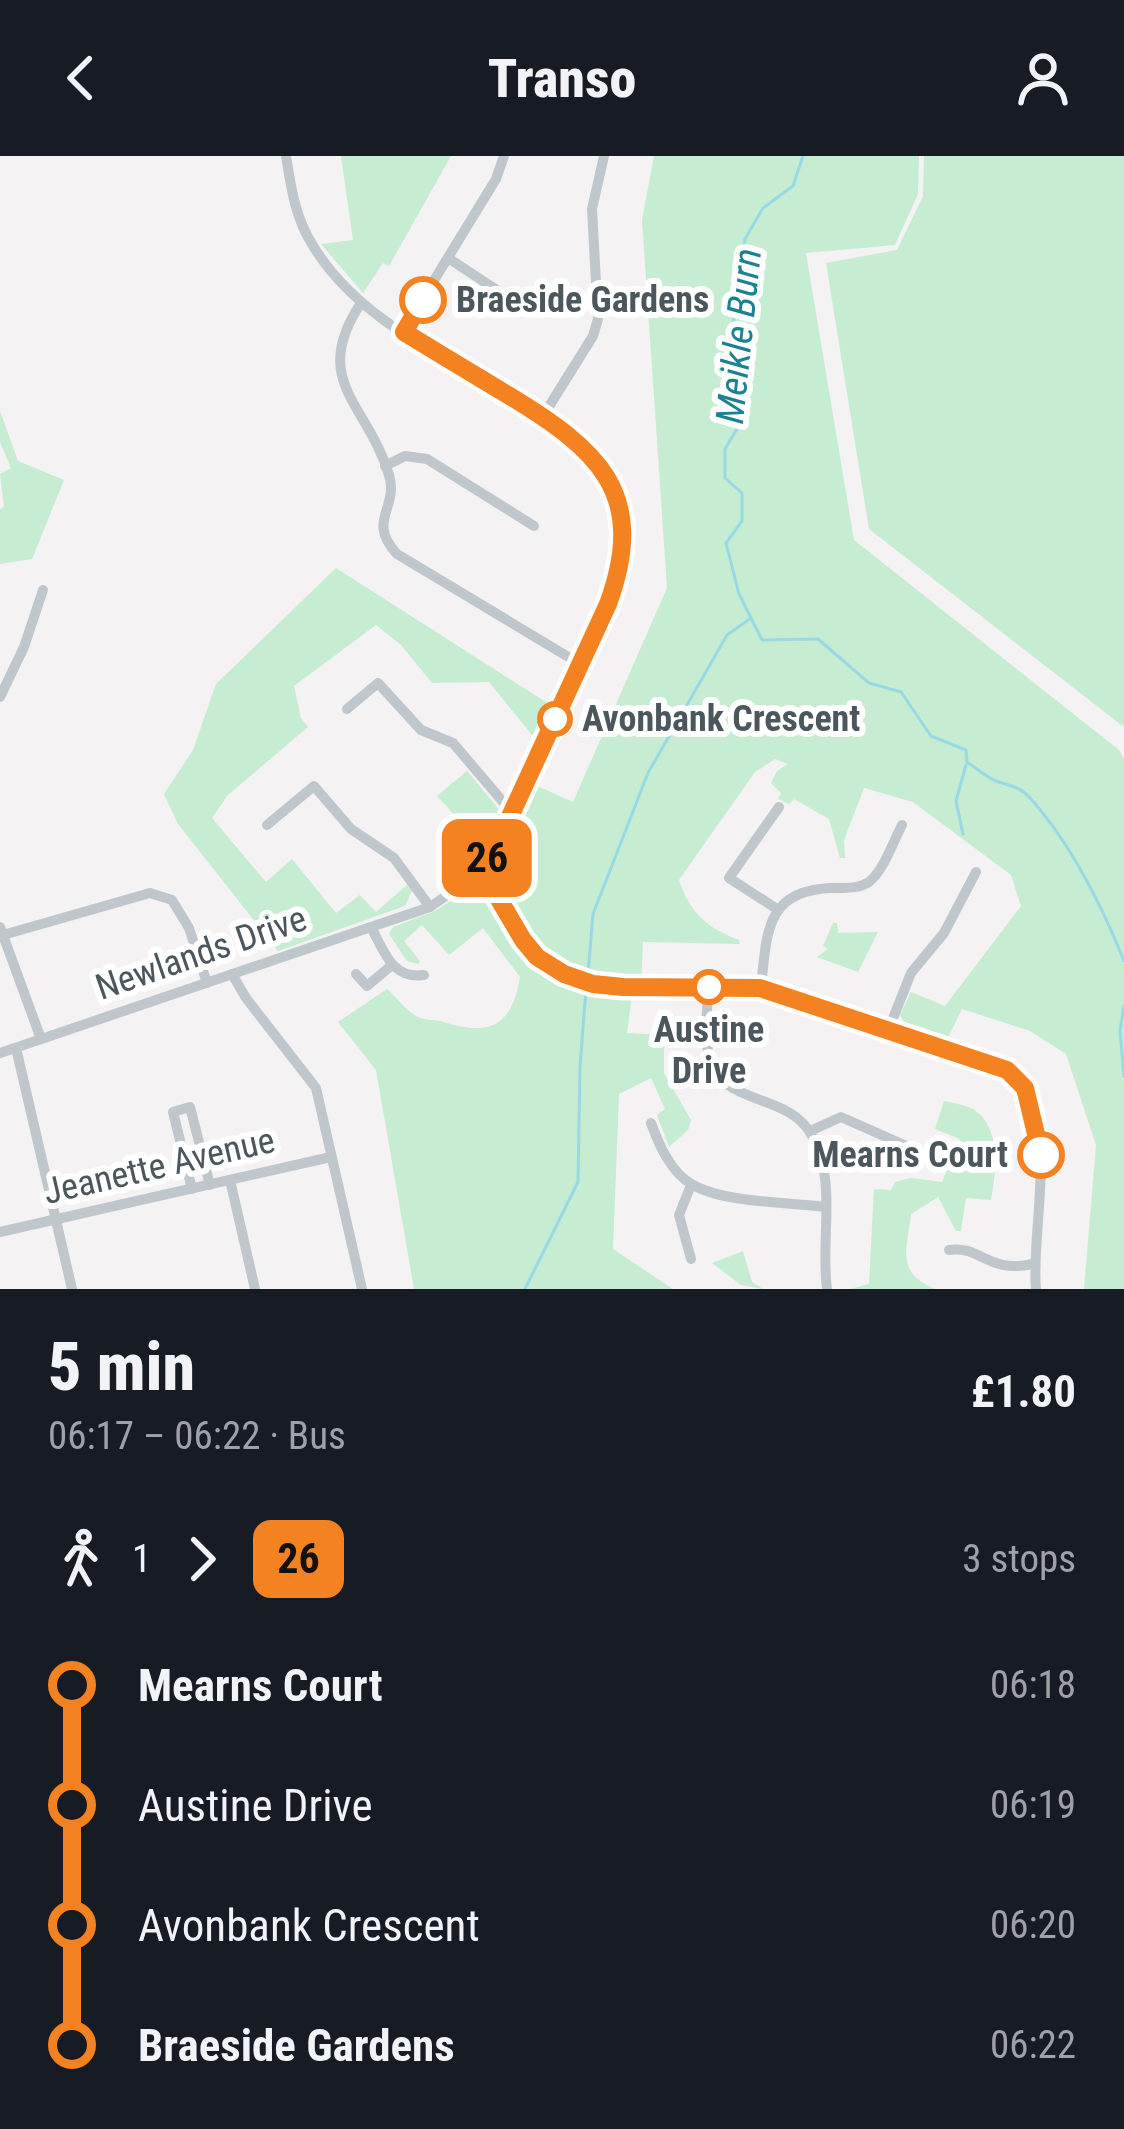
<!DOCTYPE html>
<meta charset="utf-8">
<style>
body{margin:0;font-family:"Roboto Condensed",sans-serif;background:#20242c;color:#f1f3f6;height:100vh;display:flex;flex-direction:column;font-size:45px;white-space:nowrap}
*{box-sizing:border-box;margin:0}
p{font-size:39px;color:#9ea1a6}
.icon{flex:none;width:66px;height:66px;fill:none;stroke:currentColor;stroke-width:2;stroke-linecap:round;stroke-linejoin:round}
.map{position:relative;height:1133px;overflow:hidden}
.panel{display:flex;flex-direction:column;background:#171b24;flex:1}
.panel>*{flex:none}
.badge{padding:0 24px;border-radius:18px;font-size:42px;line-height:78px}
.map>.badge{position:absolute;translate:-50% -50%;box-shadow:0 0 0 6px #fff}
.legs{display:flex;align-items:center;gap:18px;height:132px;padding:0 48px;font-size:39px}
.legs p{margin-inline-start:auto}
.summary{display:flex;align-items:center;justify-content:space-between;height:204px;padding:0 48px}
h1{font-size:66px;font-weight:800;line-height:90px}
ul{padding:0 48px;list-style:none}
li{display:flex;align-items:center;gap:42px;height:120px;font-size:45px}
li i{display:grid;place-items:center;width:18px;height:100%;margin:0 15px;background:currentColor}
li i::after{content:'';width:30px;height:30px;margin:-15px;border:9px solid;border-radius:50%;background:#171b24}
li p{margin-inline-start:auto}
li:first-child i{background:linear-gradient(#0000 50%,currentColor 0)}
li:last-child i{background:linear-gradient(currentColor 50%,#0000 0)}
header{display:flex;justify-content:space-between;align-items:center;height:156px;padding:0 48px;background:#171b24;font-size:54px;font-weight:800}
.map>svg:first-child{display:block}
</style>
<header><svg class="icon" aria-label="back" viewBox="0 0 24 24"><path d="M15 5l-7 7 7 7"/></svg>Transo<svg class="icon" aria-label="person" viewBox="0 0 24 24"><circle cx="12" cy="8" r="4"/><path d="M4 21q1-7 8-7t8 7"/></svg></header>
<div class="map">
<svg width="1124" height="1133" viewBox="0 0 1124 1133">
<rect width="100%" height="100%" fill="#f4f2f2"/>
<g fill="#c6ecd2">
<polygon points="341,0 451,0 389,110 383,107 363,137 321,88 353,84"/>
<path d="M 654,0 L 919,0 L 918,38 L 895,89 L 806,97 L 854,384 L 1119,594 L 1124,603 L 1124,1133 L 1084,1133 L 1096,989 L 1066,898 L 1030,875 L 962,853 L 946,886 L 908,872 L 900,859 L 911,836 L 945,850 L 1021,750 L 1011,719 L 913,646 L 864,632 L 844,684 L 845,702 L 840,702 L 829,663 L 794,643 L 789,648 L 778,643 L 781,637 L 771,627 L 777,615 L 788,608 L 775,603 L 755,616 L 679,724 C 690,757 707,772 739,784 L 740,788 L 643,786 L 641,831 L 633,831 L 627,877 L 664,879 L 664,917 L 691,964 L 688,974 L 669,991 L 657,959 L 665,953 L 651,922 L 619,938 L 613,1093 L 673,1133 L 414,1133 L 376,914 L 338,866 L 387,833 C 396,841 405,853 416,860 C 424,865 435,863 444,866 C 491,881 512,869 520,821 L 483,772 L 449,799 L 422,769 L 404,785 L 420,805 L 418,808 L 407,805 L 389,778 L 393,771 L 435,755 L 474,730 C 497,738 510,799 548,816 L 548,800 L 520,767 L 492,713 L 535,629 L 573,646 L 667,432 L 642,64 Z"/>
<polygon points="924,0 1124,0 1124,571 869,373 826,107 897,94 923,40"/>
<polygon points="0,255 18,305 64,324 32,403 0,408 0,353 4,351 0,318 11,312 0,286"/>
<polygon points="336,412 552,550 536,584 489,526 432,527 401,489 376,469 294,530 301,562 308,571 228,639 212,662 266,726 292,703 336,757 360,739 376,756 407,729 412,735 405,750 278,795 178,668 164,638 193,594 216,528"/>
<polygon points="467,615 502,657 485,692 437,640"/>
<polygon points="833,767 837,767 838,777 878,776 858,816 817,801 828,793 823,790"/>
<path d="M 944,945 C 953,947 965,949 973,953 C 1002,971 996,1017 991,1044 L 966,1042 L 961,1075 L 956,1075 L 938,1041 L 911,1058 C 907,1095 895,1116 935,1133 L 850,1133 L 869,1128 L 874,1033 L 891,1034 L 895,1026 L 911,1022 L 942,1026 L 960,983 L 935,973 Z"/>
<polygon points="743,1095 752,1126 763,1133 741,1129 712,1107"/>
</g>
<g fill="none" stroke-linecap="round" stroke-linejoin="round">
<g stroke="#98dae4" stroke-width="3">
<path d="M 803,0 L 793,30 L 763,52 L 745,83 L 731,182 L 731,238 L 738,271 L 725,293 L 725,322 L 742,337 L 742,365 L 726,387 L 739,438 L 762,484 L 818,483 L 869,527 L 901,536 L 931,580 L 966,594 L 967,606 C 976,612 988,623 999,626 C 1011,630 1021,631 1031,643 C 1070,687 1102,750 1124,805"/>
<polyline points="963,678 956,645 966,609"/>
<polyline points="588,818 593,758 648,617 727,479 751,462"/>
<polyline points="1124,850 1120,875 1124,920"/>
<polyline points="525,1133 578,1026 580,911 586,833"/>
</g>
<g stroke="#bfc7cd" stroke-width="10">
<polyline points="448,102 521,150"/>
<path d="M 361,147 C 309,225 368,248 389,319 C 399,352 366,365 397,398 L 580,508"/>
<polyline points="403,175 496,23 504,0"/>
<polyline points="543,260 593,180 598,163 592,53 604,0"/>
<polyline points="385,310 405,300 427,303 534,370"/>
<polyline points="0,541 24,491 43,434"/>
<polyline points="347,553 378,527 421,574 453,587 504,647 515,651"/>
<polyline points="267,669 314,630 351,673 394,702 430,751"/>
<path d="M 480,711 L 523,784 L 537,801 L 564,818 L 593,828 L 623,831 L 761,831 L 1007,914 C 1064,954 1030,1073 1036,1133"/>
<polyline points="777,753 729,722 779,651"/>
<polyline points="0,771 41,883"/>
<path d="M 371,771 C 384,795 392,824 424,819"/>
<polyline points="3,779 150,737 172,744 189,772 207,827"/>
<polyline points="232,818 246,842 316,932 362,1133"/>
<polyline points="356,818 367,830 392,809"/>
<path d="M 708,831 C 708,852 704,875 708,896 C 717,952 786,934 811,978 C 838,1024 820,1082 827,1133"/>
<path d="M 761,831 C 767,777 765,734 832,732 C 844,732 858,733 869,726 C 884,714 893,686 902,669"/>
<polyline points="888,875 911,817 944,777 976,716"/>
<polyline points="16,892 72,1133"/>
<path d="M 0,897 L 430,751 L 466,726 L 496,691 L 618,420 C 621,393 624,364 615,337 C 598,291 556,268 516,244 C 444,200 356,163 312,88 C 295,61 291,31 286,0"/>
<path d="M 651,967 C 659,989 671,1017 693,1029 C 725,1047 788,1046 825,1051"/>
<polyline points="810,975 841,961 904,989"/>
<polyline points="230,1024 255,1133"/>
<polyline points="691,1029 679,1059 691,1103"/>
<polyline points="192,1033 173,956 190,951 210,1029"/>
<polyline points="0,1076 331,1001"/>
<path d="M 949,1094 C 981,1089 987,1118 1033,1108"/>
</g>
</g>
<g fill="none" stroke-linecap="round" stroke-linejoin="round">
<g stroke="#fff" stroke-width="27">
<path id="line-1" d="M 423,144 L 404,176 C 438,197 473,218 508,239 C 597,293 649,336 608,448 L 496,691 L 480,711 L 523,784 L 537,801 L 564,818 L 593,828 L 623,831 L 760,832 L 1007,914 L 1025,932 L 1041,999"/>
</g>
<use href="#line-1" stroke="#f58220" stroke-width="18"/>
</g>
<g fill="#fff" stroke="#f58220" stroke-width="6">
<circle cx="423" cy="144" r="21"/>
<circle cx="555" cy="563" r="15"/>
<circle cx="709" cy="831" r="15"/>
<circle cx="1041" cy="999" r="21"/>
</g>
<g text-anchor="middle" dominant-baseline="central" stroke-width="12" stroke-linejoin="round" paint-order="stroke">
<g font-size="36" font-weight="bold" fill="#4c565d" stroke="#fff" text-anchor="start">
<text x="456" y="144">Braeside Gardens</text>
<text x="582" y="563">Avonbank Crescent</text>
<text x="709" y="874" text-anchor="middle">Austine<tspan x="709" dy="41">Drive</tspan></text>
<text x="1008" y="999" text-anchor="end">Mearns Court</text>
</g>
<g font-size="36" fill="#4c565d" stroke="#fff">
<text transform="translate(201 797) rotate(-19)">Newlands Drive</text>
<text transform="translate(159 1010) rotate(-13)">Jeanette Avenue</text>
</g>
<g font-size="39" font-style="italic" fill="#1c8291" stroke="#fff">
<text transform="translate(739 180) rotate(-84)">Meikle Burn</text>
</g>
</g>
</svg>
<b class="badge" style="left:487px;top:702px;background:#f58220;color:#111">26</b>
</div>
<section class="panel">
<div class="summary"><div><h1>5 min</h1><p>06:17 – 06:22 · Bus</p></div><b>£1.80</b></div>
<div class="legs"><svg class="icon" aria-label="walk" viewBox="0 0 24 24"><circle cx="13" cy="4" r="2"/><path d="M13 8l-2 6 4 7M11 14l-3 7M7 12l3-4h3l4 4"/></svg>1<svg class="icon" aria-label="forward" viewBox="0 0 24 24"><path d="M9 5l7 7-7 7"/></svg><b class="badge" style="background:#f58220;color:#111">26</b><p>3 stops</p></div>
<ul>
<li><i style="color:#f58220"></i><b>Mearns Court</b><p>06:18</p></li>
<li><i style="color:#f58220"></i><span>Austine Drive</span><p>06:19</p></li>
<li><i style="color:#f58220"></i><span>Avonbank Crescent</span><p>06:20</p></li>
<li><i style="color:#f58220"></i><b>Braeside Gardens</b><p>06:22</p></li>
</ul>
</section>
